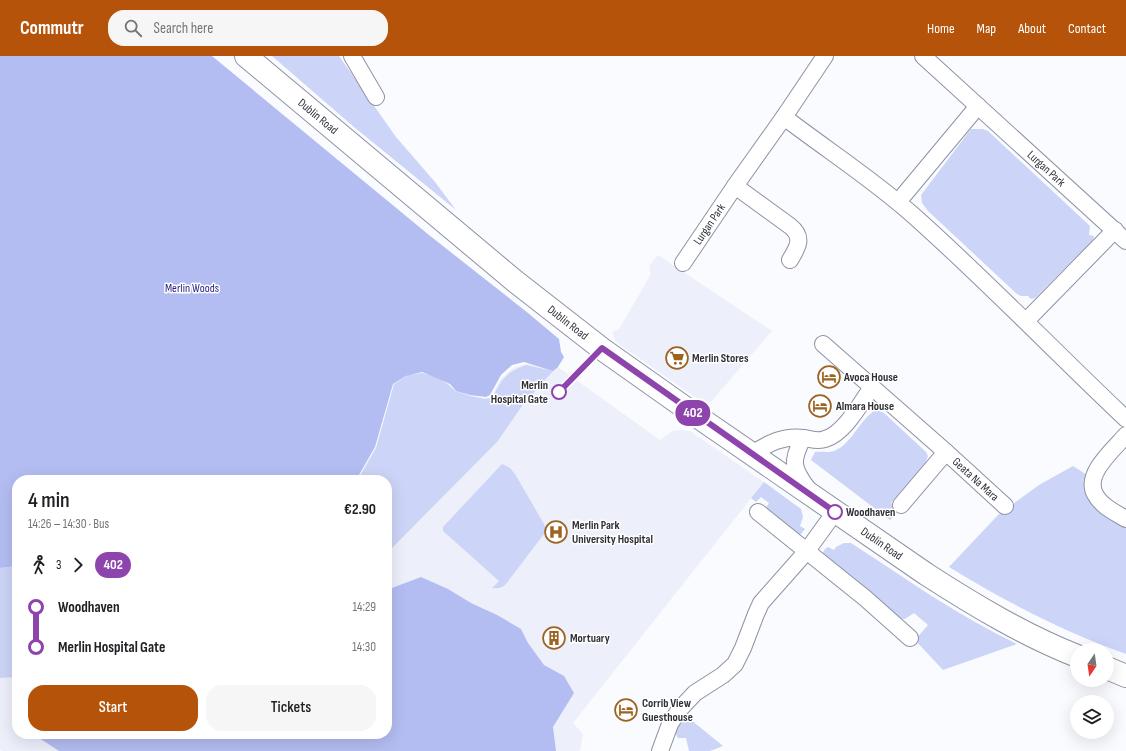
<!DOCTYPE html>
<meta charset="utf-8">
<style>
body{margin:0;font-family:"Sofia Sans Condensed",sans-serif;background:#f6f6f6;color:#202124;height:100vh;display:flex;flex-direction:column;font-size:15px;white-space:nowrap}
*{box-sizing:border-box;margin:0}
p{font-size:13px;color:#757577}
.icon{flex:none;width:22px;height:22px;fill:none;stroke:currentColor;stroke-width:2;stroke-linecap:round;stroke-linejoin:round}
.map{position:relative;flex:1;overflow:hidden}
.sheet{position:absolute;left:12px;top:419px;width:380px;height:264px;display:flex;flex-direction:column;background:#fff;border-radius:16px;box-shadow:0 4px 16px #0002}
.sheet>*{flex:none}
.badge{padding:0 8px;border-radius:13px;font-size:14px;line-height:26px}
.needle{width:26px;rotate:193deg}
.buttons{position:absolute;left:1070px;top:587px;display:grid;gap:8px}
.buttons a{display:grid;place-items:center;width:44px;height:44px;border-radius:50%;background:#fff;box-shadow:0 4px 16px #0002;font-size:20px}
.map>.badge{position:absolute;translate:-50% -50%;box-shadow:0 0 0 2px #fff}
.legs{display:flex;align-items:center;gap:6px;height:44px;padding:0 16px;font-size:13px}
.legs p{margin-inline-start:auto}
.headline{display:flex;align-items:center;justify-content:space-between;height:68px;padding:0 16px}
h1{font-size:22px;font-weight:600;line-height:30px}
.cta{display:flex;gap:8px;margin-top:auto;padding:8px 16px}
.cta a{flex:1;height:46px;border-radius:16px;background:#b45309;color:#fff;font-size:16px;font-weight:600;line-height:46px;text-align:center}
.cta a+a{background:#f6f6f6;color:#202124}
ul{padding:0 16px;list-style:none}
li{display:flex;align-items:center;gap:14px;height:40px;font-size:15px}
li i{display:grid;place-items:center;width:6px;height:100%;margin:0 5px;background:currentColor}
li i::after{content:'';width:10px;height:10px;margin:-5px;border:3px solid;border-radius:50%;background:#fff}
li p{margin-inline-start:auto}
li:first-child i{background:linear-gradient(#0000 50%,currentColor 0)}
li:last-child i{background:linear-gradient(currentColor 50%,#0000 0)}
header{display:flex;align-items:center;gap:24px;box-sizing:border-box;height:56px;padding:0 20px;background:#b45309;color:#fff}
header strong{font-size:19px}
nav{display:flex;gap:22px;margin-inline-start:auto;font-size:14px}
.search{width:280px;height:36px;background:#f6f6f6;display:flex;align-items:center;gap:10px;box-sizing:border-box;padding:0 14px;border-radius:16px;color:#757577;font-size:15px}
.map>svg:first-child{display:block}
</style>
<header>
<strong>Commutr</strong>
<div class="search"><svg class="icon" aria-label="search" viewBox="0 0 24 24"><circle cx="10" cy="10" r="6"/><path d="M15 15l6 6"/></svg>Search here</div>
<nav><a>Home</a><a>Map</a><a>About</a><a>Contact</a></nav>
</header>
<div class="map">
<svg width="1126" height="695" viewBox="0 0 1126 695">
<rect width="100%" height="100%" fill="#fafbff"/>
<g fill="#edf0fb">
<polygon points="658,199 772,275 711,346 699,344 616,286 612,276 619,273 651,218 649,210"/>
<polygon points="526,308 558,311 660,384 672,375 681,374 690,375 764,426 573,667 583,678 580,695 2,695 0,693 0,512 17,510 17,678 387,678 387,424 350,424 359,420 376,391 394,329 406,320 422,317 434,320 448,328 455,334 470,339 485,342 492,340 500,324 508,316 515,311"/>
</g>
<g fill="#ccd4f7">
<polygon points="272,0 339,0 396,81 435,126 456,154 354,71"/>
<polygon points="971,73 983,73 988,75 1090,170 1089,179 1094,180 1093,184 1035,242 1031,243 1028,240 1021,240 1017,238 928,155 922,147 921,139"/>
<path d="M 526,309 L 553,315 L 522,350 L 497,386 L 387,497 L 387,424 L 351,424 L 360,420 L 376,392 L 394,328 L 408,319 L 422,317 L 435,321 L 448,328 L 455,335 L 470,340 L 485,343 L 492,342 C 502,323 506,316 526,309 Z"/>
<path d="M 874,355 L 880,355 L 884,357 L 926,396 L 928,400 L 925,408 L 891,447 L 898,456 L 890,464 L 811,404 L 815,396 C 822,395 828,397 834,395 C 852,388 858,366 874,355 Z"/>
<path d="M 502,408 L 510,412 L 515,418 L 544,468 L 546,474 L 544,478 L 506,528 C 502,532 499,533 492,532 L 499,525 L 443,475 L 443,471 Z"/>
<path d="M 1073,410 L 1087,419 L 1085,427 L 1087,436 L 1126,471 L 1126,598 C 1063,576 1005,545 949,511 L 998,459 L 1039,429 Z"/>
<polygon points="764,426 801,453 803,461 800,470 805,473 801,478 798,478 765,453 769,447 761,441 756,446 751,442"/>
<path d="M 844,487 L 851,487 C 905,522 958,560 1017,588 L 943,614 L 915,584 L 928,569 L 914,557 L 905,563 L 898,563 L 821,500 L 825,493 L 828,491 L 834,494 L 836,491 Z"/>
<polygon points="17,510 17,621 0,622 0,512"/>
<polygon points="685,659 723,690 710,695 689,695 686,682 678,682 675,676"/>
</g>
<g fill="#b3bdf1">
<polygon points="0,0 212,0 429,179 528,257 559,283 561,296 564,301 558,311 553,315 524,306 512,309 501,319 490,339 486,341 470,339 456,335 450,328 422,316 406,320 393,328 375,391 359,419 348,424 17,424 17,510 0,512"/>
<polygon points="421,521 448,533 471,547 497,559 521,573 528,587 544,609 564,620 574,637 553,671 556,695 59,695 33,678 387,678 387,536 392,532"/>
</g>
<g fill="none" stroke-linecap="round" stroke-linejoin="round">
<g stroke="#8e92a3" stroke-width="18">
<g id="street">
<polyline points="352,0 376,41"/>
<path id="s1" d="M 923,0 L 1126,185"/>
<path d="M 784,61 C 827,94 874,124 914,160 C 987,225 1055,296 1126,363"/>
<path d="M 735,130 L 790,170 C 804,181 798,191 790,204"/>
<polyline points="898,146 978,50"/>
<path id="s2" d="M 683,207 L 735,130 L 784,61 L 825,0"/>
<polyline points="1026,265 1115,174"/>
<path id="s3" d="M 823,288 L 946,396 L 1005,450"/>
<path d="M 1126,379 C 1114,393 1084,418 1095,438 C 1101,450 1116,457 1126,463"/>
<path d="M 803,382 C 791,405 792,412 808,433"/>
<path d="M 752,398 C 769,387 784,379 804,382 C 811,383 818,386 825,383 C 844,378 861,347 872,331"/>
<polyline points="901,449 946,396"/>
<polyline points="758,456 865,542 910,582"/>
<polyline points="660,695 670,668 679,654 695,637 723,619 735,608 743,592 756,558 761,547 806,496 835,456"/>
</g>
</g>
<g stroke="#8e92a3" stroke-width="24">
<g id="secondary">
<path id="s4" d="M 246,0 L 516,226 L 602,293 L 701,363 L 926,518 C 974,549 1024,579 1077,600"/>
<polyline points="1107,612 1126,620"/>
</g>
</g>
<use href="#street" stroke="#fff" stroke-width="16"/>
<use href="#secondary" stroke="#fff" stroke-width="22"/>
</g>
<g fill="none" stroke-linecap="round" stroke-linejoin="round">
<g stroke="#fff" stroke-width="9">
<polyline id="line-1" points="559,336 602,292 835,456"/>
</g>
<use href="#line-1" stroke="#8e44ad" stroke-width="6"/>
</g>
<defs>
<g id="supermarket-ring" transform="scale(1.15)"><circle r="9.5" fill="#fff" stroke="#9c6321" stroke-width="1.5"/><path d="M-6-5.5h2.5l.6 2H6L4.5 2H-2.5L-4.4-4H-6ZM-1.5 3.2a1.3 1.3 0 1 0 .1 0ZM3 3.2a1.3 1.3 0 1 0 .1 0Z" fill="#9c6321"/></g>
<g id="hotel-ring" transform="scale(1.15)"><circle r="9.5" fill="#fff" stroke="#9c6321" stroke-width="1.5"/><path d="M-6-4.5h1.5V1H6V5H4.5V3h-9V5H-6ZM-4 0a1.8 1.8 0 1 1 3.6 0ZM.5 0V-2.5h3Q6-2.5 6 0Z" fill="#9c6321"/></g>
<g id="hospital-ring" transform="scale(1.15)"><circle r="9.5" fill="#fff" stroke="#9c6321" stroke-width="1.5"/><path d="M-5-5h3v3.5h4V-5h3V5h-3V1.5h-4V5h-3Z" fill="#9c6321"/></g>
<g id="building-ring" transform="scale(1.15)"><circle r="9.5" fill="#fff" stroke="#9c6321" stroke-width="1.5"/><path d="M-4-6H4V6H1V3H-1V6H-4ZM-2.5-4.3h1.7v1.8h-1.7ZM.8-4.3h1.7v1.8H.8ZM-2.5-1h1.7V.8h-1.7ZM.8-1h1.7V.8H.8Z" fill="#9c6321"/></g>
</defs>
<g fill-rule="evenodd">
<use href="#supermarket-ring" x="677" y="302"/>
<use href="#hotel-ring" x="829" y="321"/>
<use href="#hotel-ring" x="820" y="350"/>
<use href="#hospital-ring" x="556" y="476"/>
<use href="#building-ring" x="554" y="582"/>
<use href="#hotel-ring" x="626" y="654"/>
</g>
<g fill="#fff" stroke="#8e44ad" stroke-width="2">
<circle cx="559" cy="336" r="7"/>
<circle cx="835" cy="456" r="7"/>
</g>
<g text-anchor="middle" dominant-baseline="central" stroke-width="3" stroke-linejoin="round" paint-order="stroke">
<g font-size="12" fill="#2f3037" stroke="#fff">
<text stroke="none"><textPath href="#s4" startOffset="94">Dublin Road</textPath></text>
<text stroke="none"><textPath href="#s1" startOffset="167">Lurgan Park</textPath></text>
<text stroke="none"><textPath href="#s2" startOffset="47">Lurgan Park</textPath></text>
<text stroke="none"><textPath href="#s4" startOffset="418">Dublin Road</textPath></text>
<text stroke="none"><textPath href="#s3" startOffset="204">Geata Na Mara</textPath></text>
<text stroke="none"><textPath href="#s4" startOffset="802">Dublin Road</textPath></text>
</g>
<g font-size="12" fill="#262483" stroke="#fff">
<text x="192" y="232">Merlin Woods</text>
</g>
<g font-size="12" font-weight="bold" fill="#2f3037" stroke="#fff" text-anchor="start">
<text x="692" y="302">Merlin Stores</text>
<text x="844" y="321">Avoca House</text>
<text x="836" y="350">Almara House</text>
<text x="572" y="469">Merlin Park<tspan x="572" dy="14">University Hospital</tspan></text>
<text x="570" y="582">Mortuary</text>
<text x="642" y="647">Corrib View<tspan x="642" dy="14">Guesthouse</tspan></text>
</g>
<g font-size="12" font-weight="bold" fill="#2f3037" stroke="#fff" text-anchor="end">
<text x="548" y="329">Merlin<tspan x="548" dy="14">Hospital Gate</tspan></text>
<text x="846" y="456" text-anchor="start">Woodhaven</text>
</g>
</g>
</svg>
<div class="buttons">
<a><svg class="needle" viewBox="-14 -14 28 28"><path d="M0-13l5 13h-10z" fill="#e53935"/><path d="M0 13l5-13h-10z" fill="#757577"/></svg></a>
<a><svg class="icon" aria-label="layers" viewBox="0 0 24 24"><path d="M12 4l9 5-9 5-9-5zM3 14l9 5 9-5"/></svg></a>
</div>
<b class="badge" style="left:693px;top:357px;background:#8e44ad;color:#fff">402</b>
<section class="sheet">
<div class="headline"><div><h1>4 min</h1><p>14:26 – 14:30 · Bus</p></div><b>€2.90</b></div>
<div class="legs"><svg class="icon" aria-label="walk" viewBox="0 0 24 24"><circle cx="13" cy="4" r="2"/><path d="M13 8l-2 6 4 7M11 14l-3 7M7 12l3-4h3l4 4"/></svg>3<svg class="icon" aria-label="forward" viewBox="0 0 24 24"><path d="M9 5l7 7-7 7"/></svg><b class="badge" style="background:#8e44ad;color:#fff">402</b></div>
<ul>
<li><i style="color:#8e44ad"></i><b>Woodhaven</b><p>14:29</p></li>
<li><i style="color:#8e44ad"></i><b>Merlin Hospital Gate</b><p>14:30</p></li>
</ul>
<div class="cta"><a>Start</a><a>Tickets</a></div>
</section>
</div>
